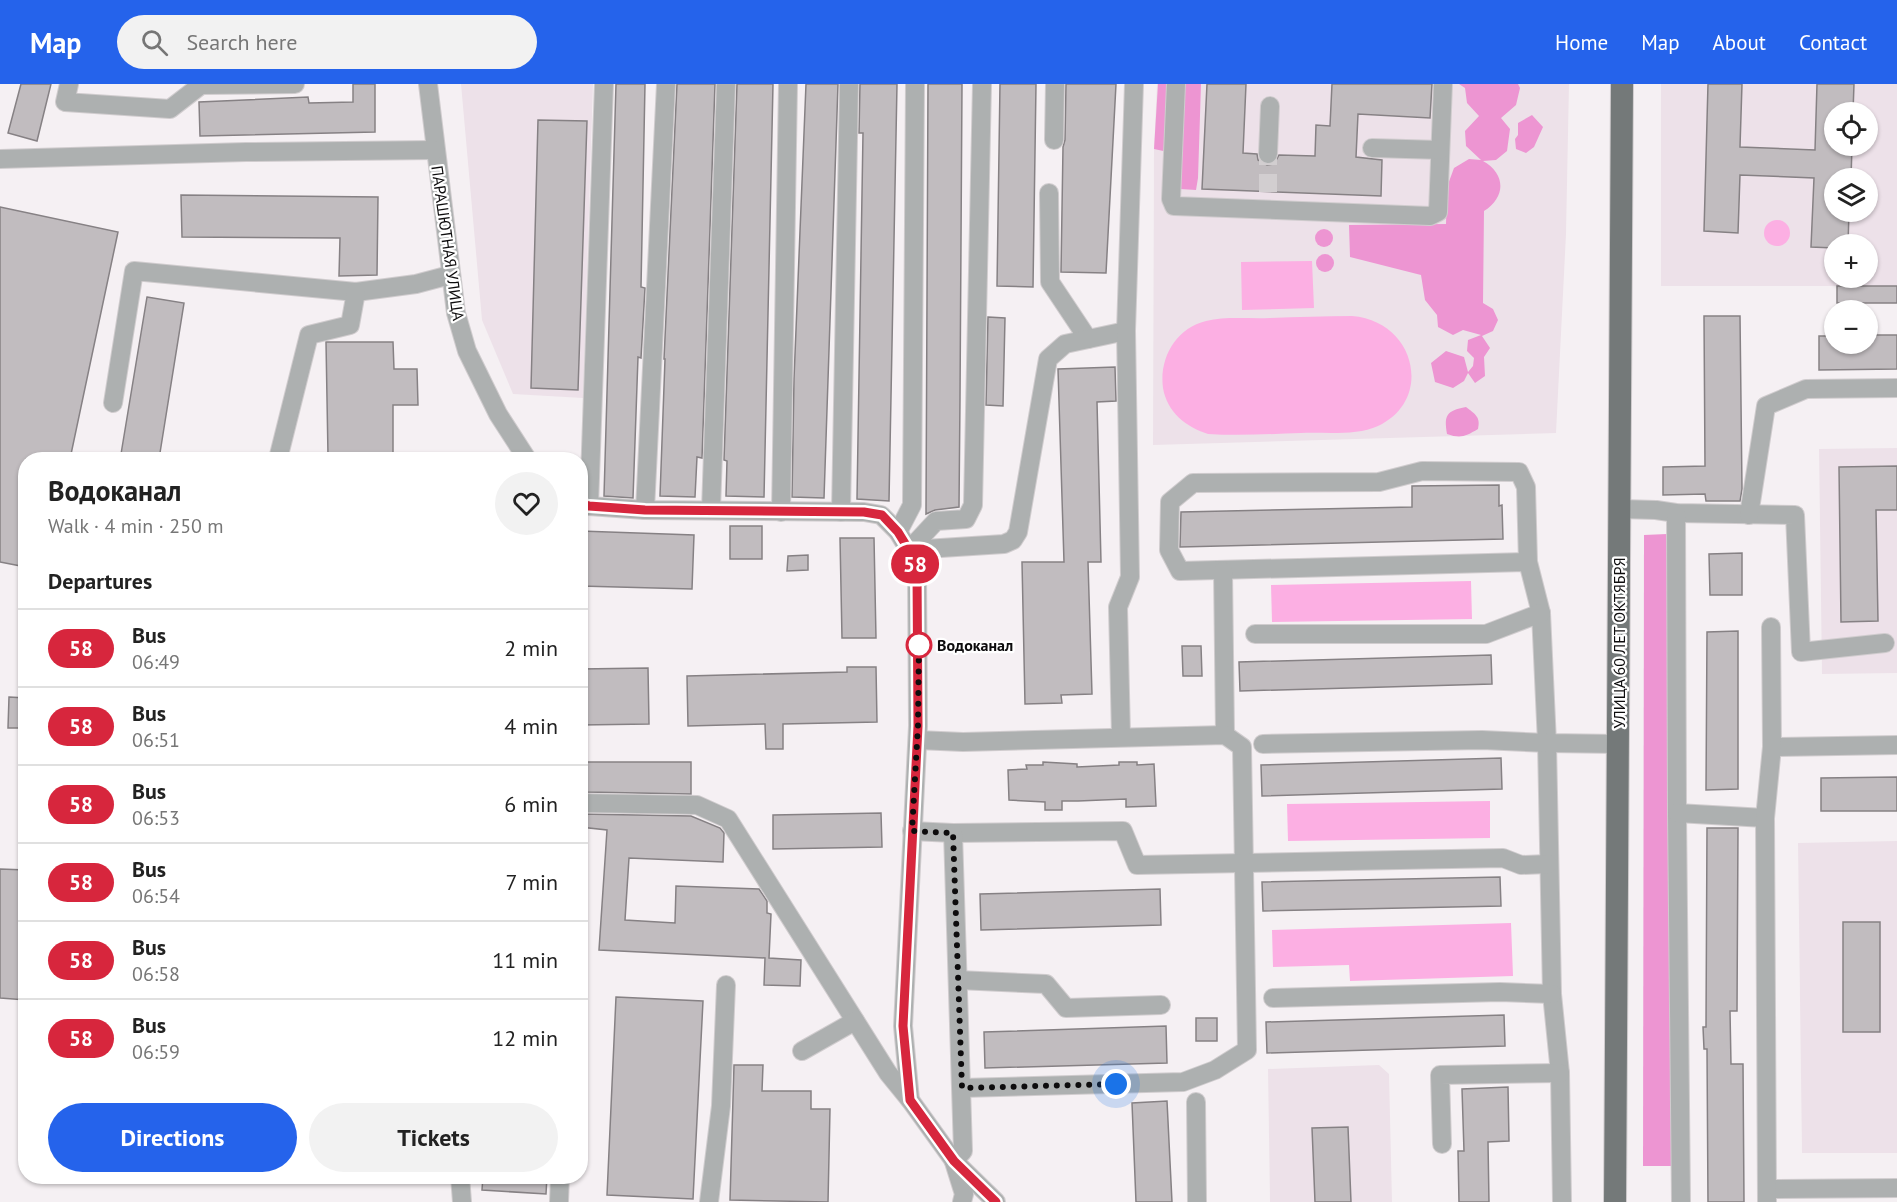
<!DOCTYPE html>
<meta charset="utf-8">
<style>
body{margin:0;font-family:"PT Sans",sans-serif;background:#f2f2f2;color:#222;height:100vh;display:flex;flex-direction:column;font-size:22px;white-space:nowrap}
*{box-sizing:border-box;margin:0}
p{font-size:20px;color:#767676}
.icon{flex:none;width:33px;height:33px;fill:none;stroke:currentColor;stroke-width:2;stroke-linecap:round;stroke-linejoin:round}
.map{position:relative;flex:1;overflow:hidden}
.panel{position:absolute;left:18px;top:368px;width:570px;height:732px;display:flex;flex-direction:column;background:#fff;border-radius:24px;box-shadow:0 2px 4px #0004}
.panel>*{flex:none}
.badge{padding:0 12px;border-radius:20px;font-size:21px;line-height:39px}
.buttons{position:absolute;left:1824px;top:18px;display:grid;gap:12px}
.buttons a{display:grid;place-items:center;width:54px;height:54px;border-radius:50%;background:#fff;box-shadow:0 2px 4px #0004;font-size:30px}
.you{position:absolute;width:30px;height:30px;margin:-15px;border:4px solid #fff;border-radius:50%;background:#1a73e8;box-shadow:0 0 0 9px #1a73e833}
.map>.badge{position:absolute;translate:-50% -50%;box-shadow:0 0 0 3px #fff}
h2{padding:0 30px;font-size:22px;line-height:54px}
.round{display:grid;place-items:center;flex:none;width:63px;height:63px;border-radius:32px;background:#f2f2f2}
.summary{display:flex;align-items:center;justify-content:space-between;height:102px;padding:0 30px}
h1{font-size:28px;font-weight:800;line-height:45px}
.primary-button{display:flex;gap:12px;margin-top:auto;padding:12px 30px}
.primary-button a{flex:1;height:69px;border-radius:36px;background:#2563eb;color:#fff;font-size:24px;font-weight:800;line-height:69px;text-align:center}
.primary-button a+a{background:#f2f2f2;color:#222}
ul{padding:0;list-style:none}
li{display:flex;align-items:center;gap:18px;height:78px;padding:0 30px;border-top:2px solid #e0e0e0}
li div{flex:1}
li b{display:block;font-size:22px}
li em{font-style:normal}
li .badge{min-width:66px;font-weight:700;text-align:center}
header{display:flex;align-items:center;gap:36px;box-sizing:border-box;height:84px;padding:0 30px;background:#2563eb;color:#fff}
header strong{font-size:28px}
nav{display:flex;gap:33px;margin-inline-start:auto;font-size:21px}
.search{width:420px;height:54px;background:#f2f2f2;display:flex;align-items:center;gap:15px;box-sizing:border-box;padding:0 21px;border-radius:33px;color:#767676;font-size:22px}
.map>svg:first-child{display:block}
</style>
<header>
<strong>Map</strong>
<div class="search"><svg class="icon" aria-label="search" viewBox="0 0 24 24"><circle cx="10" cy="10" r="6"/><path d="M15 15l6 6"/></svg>Search here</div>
<nav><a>Home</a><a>Map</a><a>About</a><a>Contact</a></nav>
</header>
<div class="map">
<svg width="1897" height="1118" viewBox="0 0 1897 1118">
<rect width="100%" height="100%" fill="#f5f0f3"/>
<g fill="#ede1e9" fill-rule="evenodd">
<polygon points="461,0 593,0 583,314 513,310 482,236"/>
<polygon points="1157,0 1569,0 1566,150 1556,349 1153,361 1154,65"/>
<path d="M 1661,0 L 1897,0 L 1897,202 L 1661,202 ZM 1834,28 L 1868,28 L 1868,62 L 1834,62 ZM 1834,94 L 1868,94 L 1868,128 L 1834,128 ZM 1834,160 L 1868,160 L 1868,194 L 1834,194 Z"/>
<polygon points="1897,364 1897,589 1822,590 1819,365"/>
<polygon points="1897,757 1897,1069 1802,1069 1798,759"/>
<polygon points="1379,981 1389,990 1392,1118 1270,1118 1268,985"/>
</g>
<g fill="#fcafe3">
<circle cx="1777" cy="149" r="13"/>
<polygon points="1312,177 1314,224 1242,226 1241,178"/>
<path d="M 1352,232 C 1416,237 1434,316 1378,342 C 1356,352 1325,348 1301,349 C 1270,350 1239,352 1208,350 C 1186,343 1167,328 1163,304 C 1159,274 1176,244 1206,237 C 1226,232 1249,235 1270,234 C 1297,233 1325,232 1352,232 Z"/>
<polygon points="1471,497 1472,535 1272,538 1271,501"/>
<polygon points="1490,717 1490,754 1288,757 1287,720"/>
<polygon points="1511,839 1513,892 1350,897 1349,881 1273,883 1272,846"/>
</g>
<g fill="#ed95d2">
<polygon points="1158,0 1201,0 1198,94 1196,106 1180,105 1168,68 1154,65"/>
<path d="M 1459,0 L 1518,0 L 1520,4 L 1516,21 L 1501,34 L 1510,45 L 1507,67 L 1496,76 L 1483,77 C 1506,90 1506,113 1484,127 L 1483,219 L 1493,225 L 1498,236 L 1493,247 L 1482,252 L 1490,264 L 1484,273 L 1485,292 L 1475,299 L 1468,289 L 1464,297 L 1453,304 L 1435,298 L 1431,279 L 1446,267 L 1464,273 L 1468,288 L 1473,282 L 1474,274 L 1467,267 L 1468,256 L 1481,251 L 1463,246 L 1453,251 L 1438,243 L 1437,231 L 1425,216 L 1421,191 L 1350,173 L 1349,141 L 1446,140 L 1447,103 L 1454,84 L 1469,75 L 1481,76 L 1466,62 L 1465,47 L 1479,32 L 1467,19 L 1465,4 Z"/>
<polygon points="1532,31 1543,43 1534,63 1526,69 1516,65 1515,55 1518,51 1518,39"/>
<circle cx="1324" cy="154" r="9"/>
<circle cx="1325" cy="179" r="9"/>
<path d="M 1466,323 C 1475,330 1481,333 1478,345 C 1466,352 1461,355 1447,350 C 1444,331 1446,327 1466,323 Z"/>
<polygon points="1667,450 1672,1082 1643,1082 1644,451"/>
</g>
<g fill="#c1bcbf" stroke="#868184" stroke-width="1.5">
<polygon points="21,0 51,0 37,57 8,49"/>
<polygon points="353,0 375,0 375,48 200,52 199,18 308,13 309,19 353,18"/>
<polygon points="616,0 645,0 641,203 645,204 641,274 638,273 633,414 604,412"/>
<polygon points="677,0 715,0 702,374 697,373 695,413 660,412 665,275 664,275"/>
<polygon points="737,0 773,0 764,413 726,412 727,377 724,376"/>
<polygon points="806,0 838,0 824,414 792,413 794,295"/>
<polygon points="860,0 897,0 889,417 857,415 863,49 859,49"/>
<polygon points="928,0 962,0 960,314 959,423 935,426 926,430"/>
<polygon points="1000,0 1036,0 1033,203 997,202"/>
<polygon points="1066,0 1116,0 1106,189 1061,188 1063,63 1065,56"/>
<polygon points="1207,0 1246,0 1243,69 1257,70 1258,76 1267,81 1274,80 1279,71 1315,72 1316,41 1330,42 1332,0 1432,0 1430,34 1358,30 1356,73 1382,76 1381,112 1202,105"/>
<polygon points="1708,0 1742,0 1740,63 1815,66 1817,0 1854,0 1853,28 1834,28 1834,62 1852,62 1851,94 1834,94 1834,128 1849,128 1848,160 1834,160 1834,164 1811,163 1814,94 1740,91 1738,149 1704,147"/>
<polygon points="538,36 587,37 578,306 531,304"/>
<polygon points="181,111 378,113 377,191 339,192 340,154 182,153"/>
<polygon points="0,123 118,148 70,375 26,375 26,483 0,478"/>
<rect x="1837" y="202" width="60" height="17"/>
<polygon points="147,213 184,219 159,375 121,370"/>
<polygon points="1704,232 1740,232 1742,405 1740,417 1706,417 1705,410 1663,411 1663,383 1705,382"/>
<polygon points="988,233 1005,234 1003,322 986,321"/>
<polygon points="1868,251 1897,251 1897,285 1819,286 1819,252 1834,252 1834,260 1868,260"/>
<polygon points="326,258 393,258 394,285 417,285 418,321 393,321 393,371 328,371"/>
<polygon points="1115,283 1116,317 1097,318 1101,478 1088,478 1092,610 1061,611 1062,619 1025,620 1022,478 1064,478 1058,285"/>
<polygon points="1897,382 1897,426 1876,426 1878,537 1841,538 1839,383"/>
<polygon points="1499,401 1499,422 1502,421 1503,455 1180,463 1181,428 1412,423 1412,402"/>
<rect x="730" y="442" width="32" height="33"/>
<polygon points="580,447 694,451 692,505 580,502"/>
<polygon points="840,454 874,454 876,554 842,554"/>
<polygon points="1742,469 1742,511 1710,511 1709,470"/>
<polygon points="808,471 808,486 787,487 788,472"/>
<polygon points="1738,547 1738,705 1706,706 1707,548"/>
<polygon points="1182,562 1201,562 1202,592 1183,592"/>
<polygon points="1491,571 1492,600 1240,607 1239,578"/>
<polygon points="847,583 876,583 877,638 783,640 783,665 766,665 765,640 688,642 687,592 847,588"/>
<polygon points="648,584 649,640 580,641 580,585"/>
<polygon points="9,613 26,614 26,644 8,644"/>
<polygon points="1501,674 1502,705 1262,712 1261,681"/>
<polygon points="586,678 691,678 691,710 586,708"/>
<polygon points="1043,678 1077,680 1077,683 1119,681 1119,678 1137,678 1137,681 1154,680 1156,722 1126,723 1126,715 1078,717 1062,717 1062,726 1045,726 1045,718 1009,716 1008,686 1027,685 1026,681 1043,681"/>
<polygon points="1897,693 1897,727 1821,727 1821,694"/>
<polygon points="881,729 882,763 773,765 773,731"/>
<polygon points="580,730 691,732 720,744 724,749 723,778 629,774 625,836 675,839 676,802 759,805 767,817 767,829 771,830 769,874 801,876 800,902 764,901 765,874 599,866 607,746 580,743"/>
<polygon points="1707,744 1738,744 1737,927 1730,927 1731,980 1743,980 1744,1118 1708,1118 1707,965 1704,965 1703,943 1706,943"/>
<polygon points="0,785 26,786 26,916 0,914"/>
<polygon points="1500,793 1501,822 1263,827 1262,798"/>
<polygon points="1160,805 1161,841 981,846 980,810"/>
<rect x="1843" y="838" width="37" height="110"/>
<polygon points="616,913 703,917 693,1115 607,1111"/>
<polygon points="1504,931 1505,962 1267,969 1266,938"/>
<rect x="1196" y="934" width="21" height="23"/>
<polygon points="1166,942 1167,979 985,984 984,948"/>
<polygon points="734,981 763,981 762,1007 811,1007 811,1025 830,1025 828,1118 730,1116"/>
<polygon points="1508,1003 1509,1057 1488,1058 1489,1118 1459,1118 1458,1067 1464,1067 1462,1005"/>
<polygon points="1167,1017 1172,1118 1136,1118 1132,1019"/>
<polygon points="1348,1043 1351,1118 1315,1118 1312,1044"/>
<polygon points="483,1092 547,1092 546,1110 482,1106"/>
</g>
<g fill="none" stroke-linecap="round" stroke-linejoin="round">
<polyline stroke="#d2ced0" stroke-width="18" stroke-dasharray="18 9" stroke-linecap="butt" points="1268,108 1268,70"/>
<g stroke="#d0ccce" stroke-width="20">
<g id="minor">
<polyline points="69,0 65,18 170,25 201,1 295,0"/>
<polyline points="428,0 456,229 467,267 498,330 527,375"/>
<polyline points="1176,0 1171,115 1174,122 1430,132 1438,128 1443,0"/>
<polyline points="1054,56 1055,0"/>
<polyline points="1372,64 1440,66"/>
<polyline points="1268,70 1270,22"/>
<polyline points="0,75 246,68 435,66"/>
<polyline points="1049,109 1050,198 1088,255"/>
<polyline points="113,319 134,187 356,208 416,200 450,191"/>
<polyline points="278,375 309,251 350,241 356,208"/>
<polyline points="580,420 589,422 645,426 864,428 881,431 898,448 909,466 917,487 918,642 903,942 910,1016 954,1077 996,1118"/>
<polyline points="589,422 604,0"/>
<polyline points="1620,425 1656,426 1676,429 1795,431 1801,568 1885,559"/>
<polyline points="645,426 666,0"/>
<polyline points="711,426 726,0"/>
<polyline points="781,428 788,0"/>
<polyline points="841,428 849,0"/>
<polyline points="1676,429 1677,729 1681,1118"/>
<polyline points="1749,431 1766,322 1806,305 1897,304"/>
<polyline points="898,448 912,421 915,0"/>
<polyline points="909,466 936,437 966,435 973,421 982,0"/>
<polyline points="909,466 1004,460 1013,456 1018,448 1048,275 1065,260 1126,247"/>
<polyline points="1528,478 1180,487 1169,466 1170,418 1193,399 1379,398 1422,387 1519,388 1526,403 1528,478 1541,529 1547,659 1552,910 1560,989 1562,1118"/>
<polyline points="1223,487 1225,651"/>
<polyline points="1255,550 1486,550 1541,529"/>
<polyline points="1121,652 1118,523 1130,493 1126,247 1134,0"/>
<polyline points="918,656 963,658 1225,651 1242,663 1247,966 1215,986 1183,998 962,1004"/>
<polyline points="1263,660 1482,656 1547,659 1619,660"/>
<polyline points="1772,663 1897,661"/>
<polyline points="580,719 697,721 728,735 888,989 910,1016"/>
<polyline points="1677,729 1765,734"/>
<polyline points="912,747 953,749 1123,747 1137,781 1503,774 1521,781 1548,780"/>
<polyline points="953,749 963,1067 954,1077"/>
<polyline points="958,896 1046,900 1066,924 1161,921"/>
<polyline points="1273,914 1500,908 1552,910"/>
<polyline points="802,967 855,937"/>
<polyline points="1196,1018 1197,1118"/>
<polyline points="1442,1060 1440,991 1560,989"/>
<polyline points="954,1078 964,1110 962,1118"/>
<polyline points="460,1092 462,1118"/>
<polyline points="1767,1105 1897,1104"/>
<polyline points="559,1118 560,1092"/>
<polyline points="709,1118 721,1022 726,901"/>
<polyline points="1767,1118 1765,734 1772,663 1771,543"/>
</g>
</g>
<g stroke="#d0ccce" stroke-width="24">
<polyline id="major" points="1615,1118 1622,0"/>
</g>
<use href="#minor" stroke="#adb0b0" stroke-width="18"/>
<use href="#major" stroke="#747979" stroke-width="22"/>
</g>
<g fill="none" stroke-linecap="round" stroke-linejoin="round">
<g stroke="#fff" stroke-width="14">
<polyline id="line" points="580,420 589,422 645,426 864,428 882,431 898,448 909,466 917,487 918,642 903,942 910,1016 954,1077 996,1118"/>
</g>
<use href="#line" stroke="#d7263d" stroke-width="9"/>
<polyline stroke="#0d0c0d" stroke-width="6" stroke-dasharray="0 10.8" points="919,561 919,558 918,642 912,747 953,749 962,1004 1116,1000"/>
</g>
<circle fill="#fff" stroke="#d7263d" stroke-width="3" cx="919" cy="561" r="12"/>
<g text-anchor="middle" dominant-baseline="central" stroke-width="4.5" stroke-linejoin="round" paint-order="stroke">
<g font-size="16" fill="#0d0c0d" stroke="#fff">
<text transform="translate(448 159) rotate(82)">ПАРАШЮТНАЯ УЛИЦА</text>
<text transform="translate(1619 559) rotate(-90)">УЛИЦА 60 ЛЕТ ОКТЯБРЯ</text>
</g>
<g font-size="16" font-weight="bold" fill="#0d0c0d" stroke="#fff" text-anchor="start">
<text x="937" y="561">Водоканал</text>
</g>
</g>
</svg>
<div class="buttons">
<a><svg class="icon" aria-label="locate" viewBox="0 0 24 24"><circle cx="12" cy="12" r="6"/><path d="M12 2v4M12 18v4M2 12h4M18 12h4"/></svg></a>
<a><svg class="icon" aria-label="layers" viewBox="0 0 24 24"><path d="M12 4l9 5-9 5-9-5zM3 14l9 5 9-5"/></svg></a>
<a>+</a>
<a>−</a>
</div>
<div class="you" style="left:1116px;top:1000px"></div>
<b class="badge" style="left:915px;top:480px;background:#d7263d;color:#fff">58</b>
<section class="panel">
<div class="summary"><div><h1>Водоканал</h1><p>Walk · 4 min · 250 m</p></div><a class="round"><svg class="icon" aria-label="heart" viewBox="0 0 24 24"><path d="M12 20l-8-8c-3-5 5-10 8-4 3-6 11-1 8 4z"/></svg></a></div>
<h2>Departures</h2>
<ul>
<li><span class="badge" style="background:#d7263d;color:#fff">58</span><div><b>Bus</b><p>06:49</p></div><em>2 min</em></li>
<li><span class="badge" style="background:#d7263d;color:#fff">58</span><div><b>Bus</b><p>06:51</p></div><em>4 min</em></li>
<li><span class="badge" style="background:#d7263d;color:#fff">58</span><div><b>Bus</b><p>06:53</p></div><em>6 min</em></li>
<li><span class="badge" style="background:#d7263d;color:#fff">58</span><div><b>Bus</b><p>06:54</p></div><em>7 min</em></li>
<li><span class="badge" style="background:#d7263d;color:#fff">58</span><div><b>Bus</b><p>06:58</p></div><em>11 min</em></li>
<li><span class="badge" style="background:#d7263d;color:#fff">58</span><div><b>Bus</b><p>06:59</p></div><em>12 min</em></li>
</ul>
<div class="primary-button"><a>Directions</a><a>Tickets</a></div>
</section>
</div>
